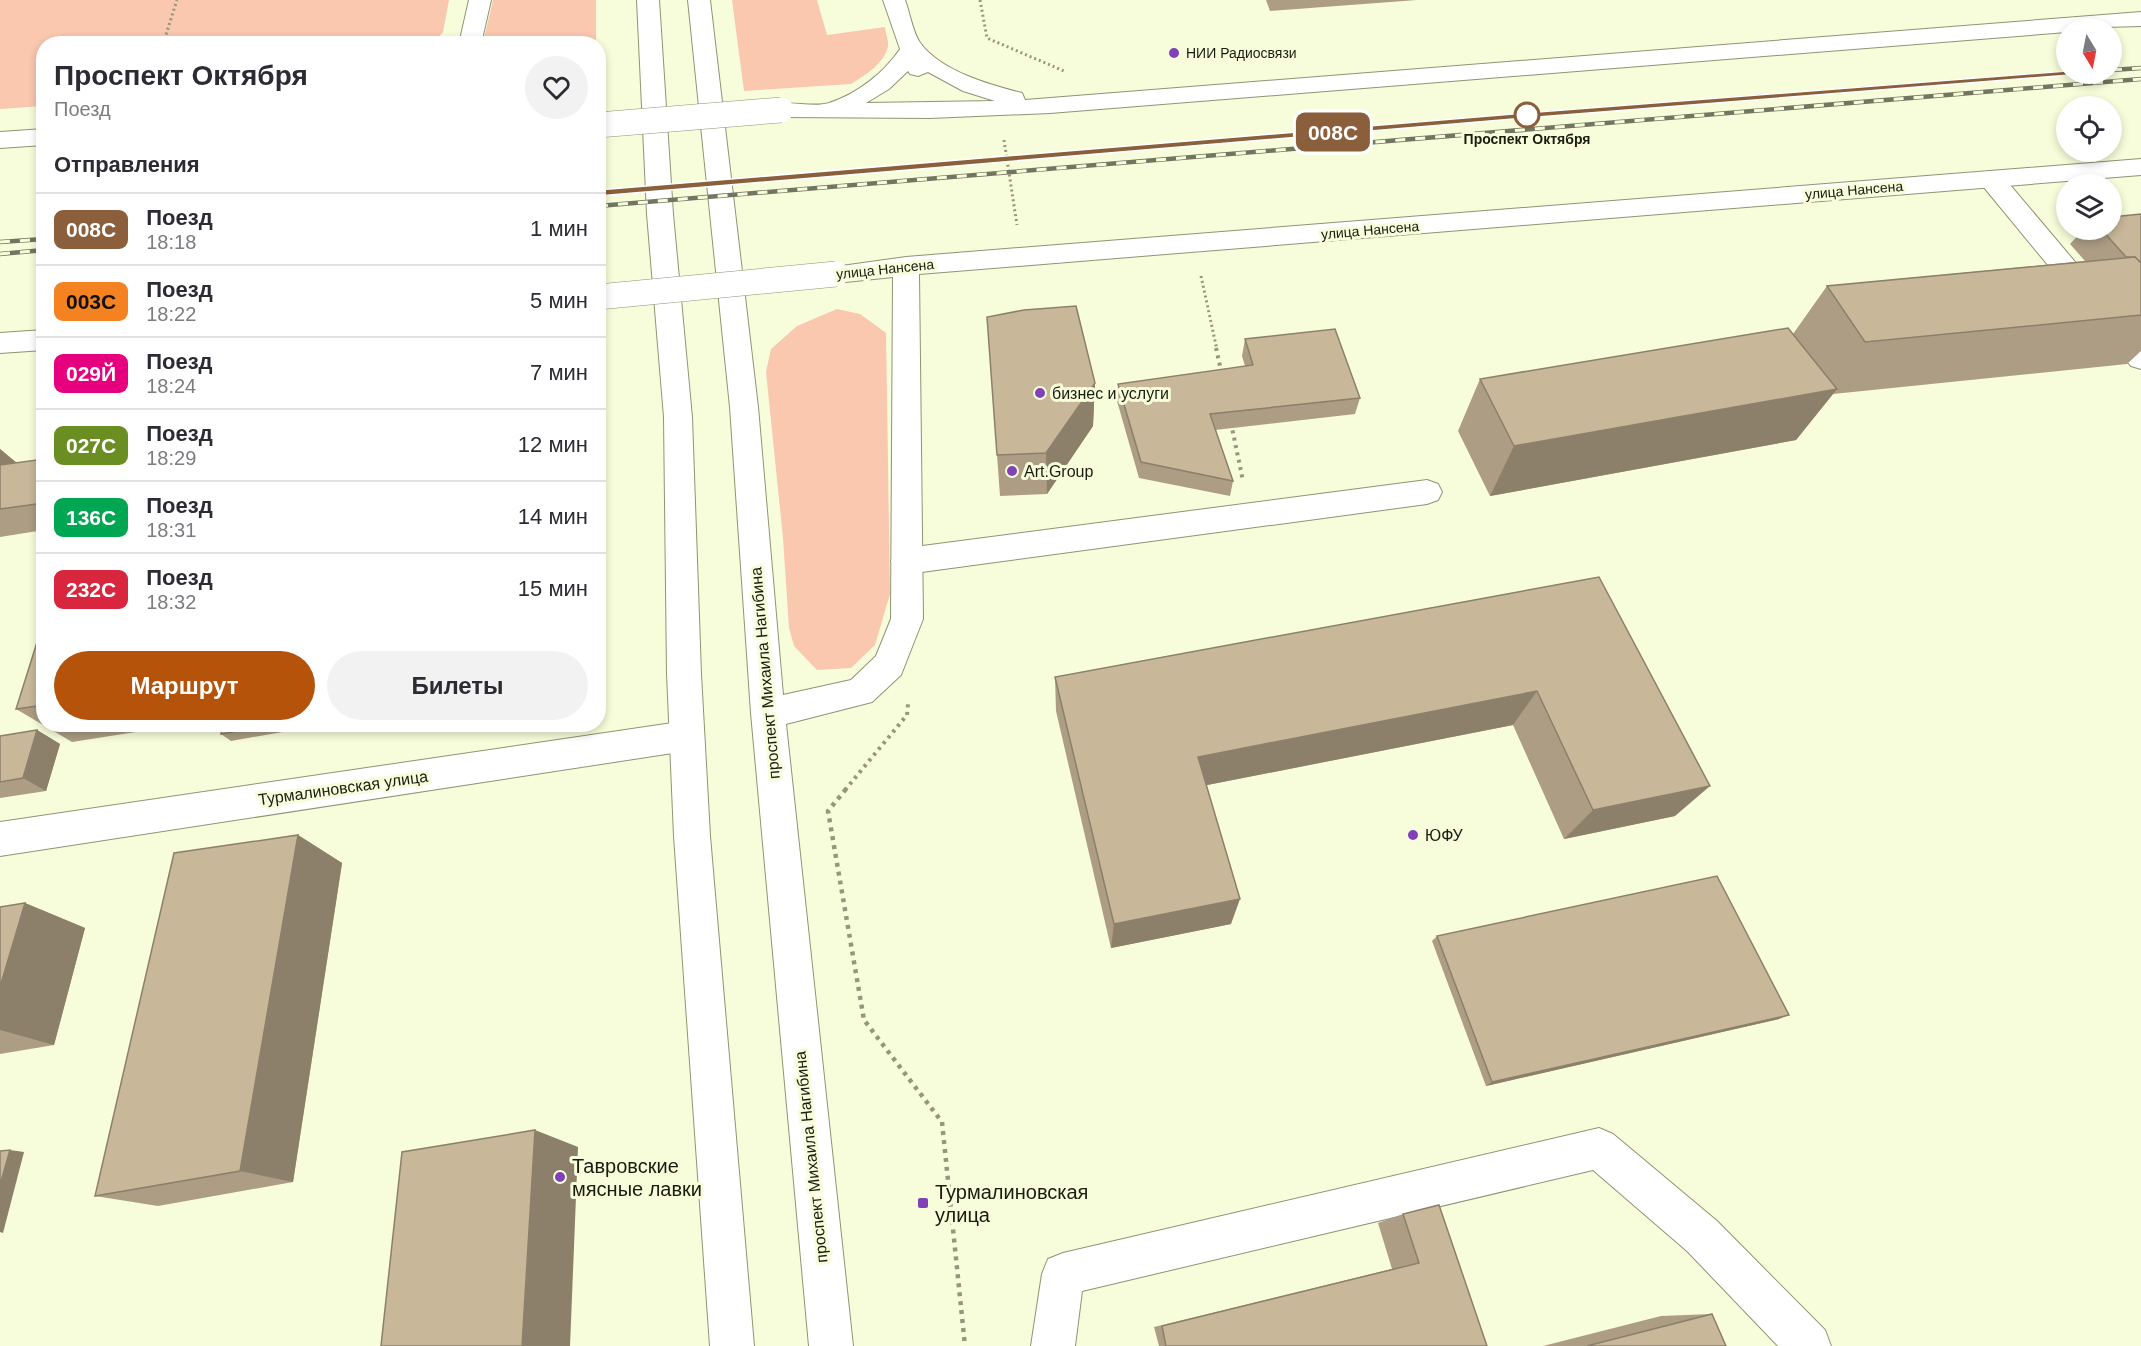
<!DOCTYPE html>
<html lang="ru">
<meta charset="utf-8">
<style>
body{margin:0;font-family:Arial,sans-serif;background:#f2f2f3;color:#2b2b33;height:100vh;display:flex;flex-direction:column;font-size:22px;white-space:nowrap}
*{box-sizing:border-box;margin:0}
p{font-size:20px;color:#7c7c81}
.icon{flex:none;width:33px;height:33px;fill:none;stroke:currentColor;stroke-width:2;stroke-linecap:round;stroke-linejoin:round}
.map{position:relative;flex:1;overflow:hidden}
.sheet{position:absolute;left:36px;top:36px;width:570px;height:696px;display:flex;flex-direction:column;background:#fff;border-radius:24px;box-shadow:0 3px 9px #0003}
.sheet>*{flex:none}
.badge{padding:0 12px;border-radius:9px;font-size:21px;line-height:39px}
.needle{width:39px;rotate:170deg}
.tools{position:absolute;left:2056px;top:18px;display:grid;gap:12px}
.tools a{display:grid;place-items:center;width:66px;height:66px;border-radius:50%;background:#fff;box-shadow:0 3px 9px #0003;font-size:30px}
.map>.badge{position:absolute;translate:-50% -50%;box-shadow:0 0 0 3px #fff}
h2{padding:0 18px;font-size:22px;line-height:54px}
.round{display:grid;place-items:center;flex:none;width:63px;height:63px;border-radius:32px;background:#f2f2f3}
.overview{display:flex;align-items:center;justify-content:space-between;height:102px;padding:0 18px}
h1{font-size:28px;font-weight:700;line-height:45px}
.action{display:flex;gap:12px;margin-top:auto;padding:12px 18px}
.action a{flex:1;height:69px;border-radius:36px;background:#b45309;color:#fff;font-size:24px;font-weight:700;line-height:69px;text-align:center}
.action a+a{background:#f2f2f3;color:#2b2b33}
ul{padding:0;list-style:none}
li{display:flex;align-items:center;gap:18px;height:72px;padding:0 18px;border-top:2px solid #e1e1e2}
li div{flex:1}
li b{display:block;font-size:22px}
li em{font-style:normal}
li .badge{min-width:66px;font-weight:700;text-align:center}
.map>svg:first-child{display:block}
</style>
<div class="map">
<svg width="2141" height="1346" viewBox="0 0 2141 1346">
<rect width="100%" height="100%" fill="#f7fdda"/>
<g fill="#fac7af">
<polygon points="0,0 449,0 443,32 434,43 44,44 43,106 0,109"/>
<polygon points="493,0 596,0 596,43 483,43"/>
<path d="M 732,0 L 817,0 L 827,35 L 885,27 C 885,32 889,41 888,46 C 885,63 864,76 851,84 L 744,91 Z"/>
<polygon points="837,309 860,314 886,333 890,594 875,645 851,668 817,670 794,646 789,628 783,538 766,372 771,349 797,326"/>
</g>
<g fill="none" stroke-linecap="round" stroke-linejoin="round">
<g stroke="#8f9474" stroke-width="2">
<g id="minor">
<polygon points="1991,171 2000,173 2141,340 2141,369 2131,366 1982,185 1979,179 1982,173"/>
<polygon points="1427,480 1438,484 1442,492 1438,500 1427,504 907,574 896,570 891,561 896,552 907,548"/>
<polygon points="686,721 698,725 703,736 698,747 686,751 0,856 0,822"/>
<polygon points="1599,1128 1613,1134 1717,1221 1825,1330 1831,1346 1778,1346 1687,1251 1593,1170 1082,1291 1075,1346 1031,1346 1042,1274 1048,1259 1063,1253"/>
</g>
</g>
<g stroke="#8f9474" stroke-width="2">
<g id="major">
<polygon points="469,0 491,0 481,44 459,44"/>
<polygon points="637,0 659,0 673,214 692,417 701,674 710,836 754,1346 710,1346 674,836 667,674 664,417 647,214"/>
<polygon points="688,0 710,0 758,407 783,695 851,680 876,656 891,619 893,277 836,283 827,280 823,274 827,268 906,257 2141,159 2141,175 919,274 923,619 901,675 872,702 786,724 853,1346 809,1346 751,713 730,407"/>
<path d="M 883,0 L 905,0 C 910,13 913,34 921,44 C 943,72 990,85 1022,93 L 1025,100 L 2141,12 L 2141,26 L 2067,28 L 2067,32 L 1050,113 L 930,118 L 781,117 L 773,115 L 769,110 L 773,105 C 791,100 812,108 829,103 C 857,94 884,73 900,49 ZM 908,71 L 910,74 L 918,76 L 928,72 L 963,91 L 995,101 L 866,103 L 889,89 Z"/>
<polygon points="44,129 44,145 0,148 0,132"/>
<polygon points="44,330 44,350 0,353 0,333"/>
</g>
</g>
<g stroke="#93977e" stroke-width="3" stroke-dasharray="2 3" stroke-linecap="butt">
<polyline points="980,0 987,38 1064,71"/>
<polyline points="163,44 177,0"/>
<polyline points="1004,140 1017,225"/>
<polyline points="1201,276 1217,350"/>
</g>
<g stroke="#93977e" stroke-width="4" stroke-dasharray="3 4.5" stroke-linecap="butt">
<polyline points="1216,348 1222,375"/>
<polyline points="1231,423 1243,481"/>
<polyline points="845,790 907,715 908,704"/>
</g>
<polyline stroke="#93977e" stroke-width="4.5" stroke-dasharray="4 5" stroke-linecap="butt" points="846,789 828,811 864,1020 942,1122 965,1346"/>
<use href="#minor" fill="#fff" fill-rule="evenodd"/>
<use href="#major" fill="#fff" fill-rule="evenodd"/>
<g stroke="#727660" stroke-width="4.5">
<g id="rail">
<polyline points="2112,70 2141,68"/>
<polyline points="598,193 1525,115 2067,73"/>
<polyline points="598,206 2141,79"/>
<polyline points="0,242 44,239"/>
<polyline points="0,254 44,250"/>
</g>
</g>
<use href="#rail" stroke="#f7fdda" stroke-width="3" stroke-dasharray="10" stroke-linecap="butt"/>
<g stroke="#8f9474" stroke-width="26" stroke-linecap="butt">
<g id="major-bridge">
<polyline points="598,125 781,110"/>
<polyline points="598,297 836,274"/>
</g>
</g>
<use href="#major-bridge" stroke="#fff" stroke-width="25"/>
</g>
<g fill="#ac9d84">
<polygon points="1266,0 1417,0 1270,11"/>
<polygon points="2141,214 2141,351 2127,364 1833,394 1796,440 1490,496 1458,431 1480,379 1793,334 1827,286 2085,261 2070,244 2083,230 2112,230"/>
<polygon points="1245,339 1360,398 1355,414 1215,430 1233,481 1230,496 1139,478 1117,401 1118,384 1245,366 1242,356"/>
<polygon points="1095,383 1093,426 1047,494 1000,496 997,455"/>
<polygon points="0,449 17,463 44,459 44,530 0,537"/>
<polygon points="1599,577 1675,816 1564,839 1513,725 1207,785 1231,924 1111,948 1056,711 1055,677"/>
<polygon points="44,620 44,724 174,724 174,726 72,742 16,709"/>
<polygon points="223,724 328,724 231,741 221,734"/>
<polygon points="37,730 60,744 46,791 0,798 0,736"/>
<polygon points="298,835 342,863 293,1182 158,1206 95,1196"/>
<polygon points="25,903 85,928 54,1045 0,1054 0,907"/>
<polygon points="1437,936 1779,1019 1486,1086 1432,941"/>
<polygon points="1403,1214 1487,1346 1159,1346 1154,1327 1392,1269 1378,1223"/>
<polygon points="1712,1314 1726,1346 1543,1346 1661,1316"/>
</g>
<g fill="#8c806b">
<polygon points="1095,383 1093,426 1047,494 1046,453"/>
<polygon points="1837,389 1796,440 1490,496 1514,446"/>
<polygon points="0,449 19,465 0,488"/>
<polygon points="1537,691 1513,725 1192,788 1198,757"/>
<polygon points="37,730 60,744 46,791 23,778"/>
<polygon points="1710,786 1675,816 1564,839 1593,810"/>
<polygon points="298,835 342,863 293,1182 240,1171"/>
<polygon points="1240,899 1231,924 1111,948 1114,924"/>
<polygon points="25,903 85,928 54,1045 0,1030 0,987"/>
<polygon points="1789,1015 1779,1019 1486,1086 1492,1082"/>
<polygon points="535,1130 578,1147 570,1346 522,1346"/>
<polygon points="10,1150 24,1152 3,1233 0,1232 0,1185"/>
</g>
<g fill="#c8b799" stroke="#8c806b" stroke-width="1.5">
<polygon points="2141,214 2141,263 2135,257 2126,257 2102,230 2112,230 2112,217"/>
<polygon points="2135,257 2141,263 2141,315 1865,342 1827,286"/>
<polygon points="1076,306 1095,383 1046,453 997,455 987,317 1024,310"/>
<polygon points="1788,328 1837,389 1514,446 1480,379"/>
<polygon points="1335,329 1360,398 1210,414 1233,481 1141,462 1118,384 1253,365 1245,339"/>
<polygon points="44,459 44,503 0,509 0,465"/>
<polygon points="1599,577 1710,786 1593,810 1537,691 1198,757 1240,899 1114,924 1055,677"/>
<polygon points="44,620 44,705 16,709"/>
<polygon points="223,724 277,724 221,734"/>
<polygon points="37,730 23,778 0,782 0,736"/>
<polygon points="298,835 240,1171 95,1196 174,853"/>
<polygon points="1717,876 1789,1015 1492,1082 1437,936"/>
<polygon points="25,903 0,987 0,907"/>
<polygon points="535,1130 522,1346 381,1346 402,1152"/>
<polygon points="10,1150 0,1185 0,1151"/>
<polygon points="1439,1205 1487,1346 1166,1346 1162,1326 1419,1263 1403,1214"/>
<polygon points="1712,1314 1726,1346 1587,1346"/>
</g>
<polygon fill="#8b5e3c" stroke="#fff" stroke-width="1.5" points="2067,71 2071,73 2070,75 1525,118 598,196 594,193 598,190 1525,113"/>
<g fill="#8242b7" stroke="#f7fdda" stroke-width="2">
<circle cx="1174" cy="53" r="6"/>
<circle cx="1040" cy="393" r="6"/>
<circle cx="1012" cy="471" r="6"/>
<circle cx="1413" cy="835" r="6"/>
<circle cx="560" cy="1177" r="6"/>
<rect x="917" y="1197" width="12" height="12" rx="3"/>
</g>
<circle fill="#fff" stroke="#8b5e3c" stroke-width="3" cx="1527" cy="115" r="12"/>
<g text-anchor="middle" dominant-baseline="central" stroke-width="6" stroke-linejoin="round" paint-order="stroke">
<g font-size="14" fill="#1a1c10" stroke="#f7fdda" text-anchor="start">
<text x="1186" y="53">НИИ Радиосвязи</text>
</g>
<g font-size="14" font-weight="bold" fill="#1a1c10" stroke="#f7fdda">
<text x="1527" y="139">Проспект Октября</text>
</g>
<g font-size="14" fill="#1a1c10" stroke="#f7fdda">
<text transform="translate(1854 190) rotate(-5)">улица Нансена</text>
<text transform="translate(1370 230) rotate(-5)">улица Нансена</text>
<text transform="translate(885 269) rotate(-6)">улица Нансена</text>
</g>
<g font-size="16" fill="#1a1c10" stroke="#f7fdda" text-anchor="start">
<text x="1052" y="393">бизнес и услуги</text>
<text x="1024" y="471">Art.Group</text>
<text x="1425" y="835">ЮФУ</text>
</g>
<g font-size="16" fill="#1a1c10" stroke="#f7fdda">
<text transform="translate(765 673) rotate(-95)">проспект Михаила Нагибина</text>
<text transform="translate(343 788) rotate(-8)">Турмалиновская улица</text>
<text transform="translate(811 1157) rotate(-96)">проспект Михаила Нагибина</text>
</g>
<g font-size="20" fill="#1a1c10" stroke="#f7fdda" text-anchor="start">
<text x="572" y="1166">Тавровские<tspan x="572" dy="23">мясные лавки</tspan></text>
<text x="935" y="1192">Турмалиновская<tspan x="935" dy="23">улица</tspan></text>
</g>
</g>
</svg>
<div class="tools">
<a><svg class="needle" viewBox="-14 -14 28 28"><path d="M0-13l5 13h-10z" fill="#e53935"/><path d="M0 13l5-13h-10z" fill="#7c7c81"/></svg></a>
<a><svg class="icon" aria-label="locate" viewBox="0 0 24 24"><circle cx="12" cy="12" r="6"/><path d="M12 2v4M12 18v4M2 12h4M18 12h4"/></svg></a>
<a><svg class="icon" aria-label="layers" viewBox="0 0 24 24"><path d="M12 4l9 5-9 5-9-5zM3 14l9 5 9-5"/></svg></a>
</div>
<b class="badge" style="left:1333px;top:132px;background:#8b5e3c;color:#fff">008С</b>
<section class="sheet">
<div class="overview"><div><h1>Проспект Октября</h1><p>Поезд</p></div><a class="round"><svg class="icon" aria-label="heart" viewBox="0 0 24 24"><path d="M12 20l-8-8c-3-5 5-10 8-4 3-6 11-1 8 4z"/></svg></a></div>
<h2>Отправления</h2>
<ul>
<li><span class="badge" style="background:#8b5e3c;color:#fff">008С</span><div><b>Поезд</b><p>18:18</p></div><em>1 мин</em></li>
<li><span class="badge" style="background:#f58220;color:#111">003С</span><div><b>Поезд</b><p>18:22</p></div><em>5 мин</em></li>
<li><span class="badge" style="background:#e6007e;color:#fff">029Й</span><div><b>Поезд</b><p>18:24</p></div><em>7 мин</em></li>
<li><span class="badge" style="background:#6b8e23;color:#fff">027С</span><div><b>Поезд</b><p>18:29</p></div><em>12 мин</em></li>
<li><span class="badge" style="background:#00a651;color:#fff">136С</span><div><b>Поезд</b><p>18:31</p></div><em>14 мин</em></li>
<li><span class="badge" style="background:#d7263d;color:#fff">232C</span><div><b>Поезд</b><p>18:32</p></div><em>15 мин</em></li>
</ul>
<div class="action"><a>Маршрут</a><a>Билеты</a></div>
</section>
</div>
